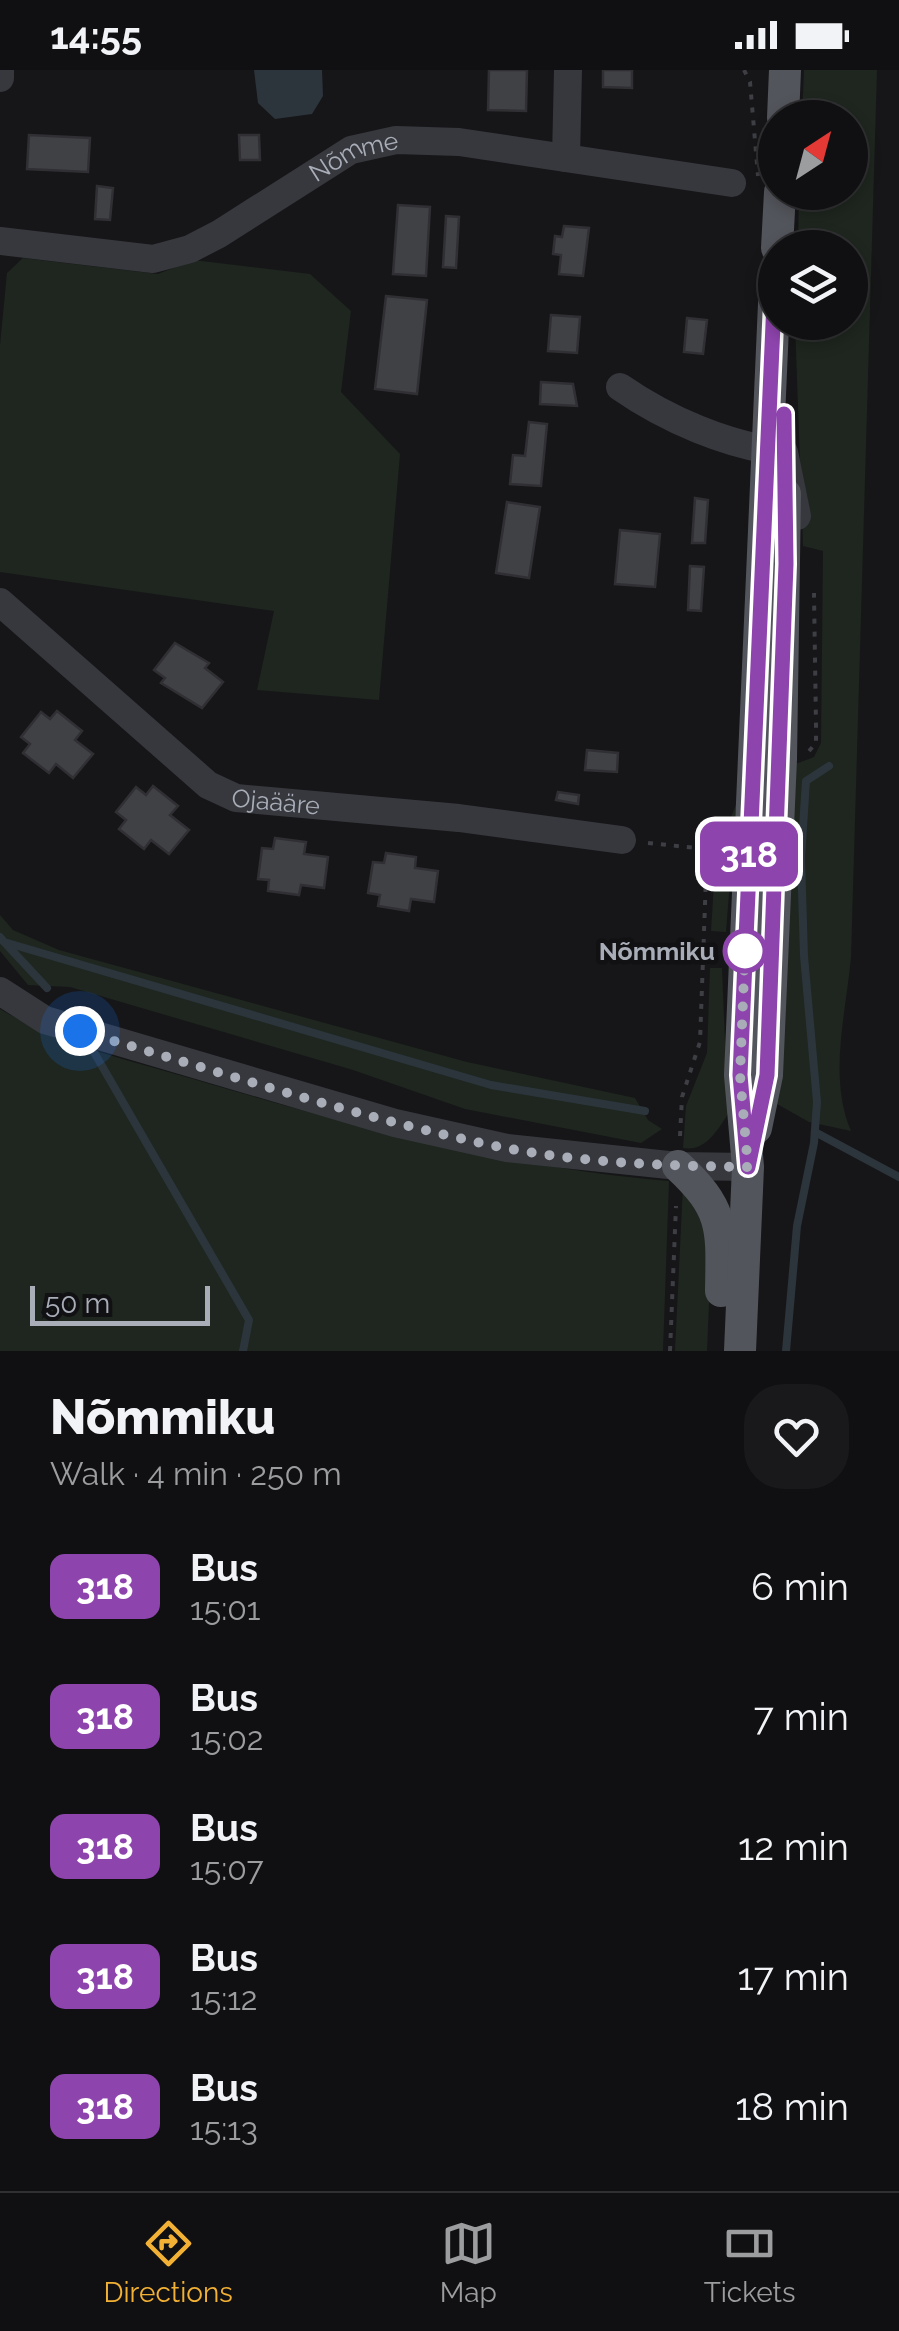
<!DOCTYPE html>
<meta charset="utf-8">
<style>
body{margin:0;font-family:Raleway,sans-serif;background:#19191b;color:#f1f3f6;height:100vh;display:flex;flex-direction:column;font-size:38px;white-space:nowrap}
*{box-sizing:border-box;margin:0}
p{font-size:32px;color:#9c9d9f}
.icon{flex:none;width:55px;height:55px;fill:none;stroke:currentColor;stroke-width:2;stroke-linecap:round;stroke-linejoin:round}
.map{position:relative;height:1281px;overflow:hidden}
.drawer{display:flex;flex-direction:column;background:#101012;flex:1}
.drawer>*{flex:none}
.badge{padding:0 20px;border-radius:15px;font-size:35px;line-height:65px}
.needle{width:65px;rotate:36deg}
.fabs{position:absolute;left:758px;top:30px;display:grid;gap:20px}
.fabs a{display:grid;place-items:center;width:110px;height:110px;border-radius:50%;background:#101012;box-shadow:0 5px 15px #0003,0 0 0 2px #303032;font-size:50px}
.scale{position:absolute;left:30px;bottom:25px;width:180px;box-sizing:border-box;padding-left:10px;border:5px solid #a8adb8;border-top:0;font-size:28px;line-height:35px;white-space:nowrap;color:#a8adb8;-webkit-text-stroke:8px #111113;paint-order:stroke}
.you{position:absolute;width:50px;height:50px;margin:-25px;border:8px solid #fff;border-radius:50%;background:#1a73e8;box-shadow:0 0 0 15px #1a73e833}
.map>.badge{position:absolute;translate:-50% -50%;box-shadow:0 0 0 5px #fff}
.round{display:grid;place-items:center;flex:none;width:105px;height:105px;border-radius:40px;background:#19191b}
.overview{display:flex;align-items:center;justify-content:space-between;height:170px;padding:0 50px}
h1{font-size:48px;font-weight:800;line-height:75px}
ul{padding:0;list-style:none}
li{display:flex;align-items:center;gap:30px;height:130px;padding:0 50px}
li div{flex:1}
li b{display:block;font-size:38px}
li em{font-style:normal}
li .badge{min-width:110px;font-weight:700;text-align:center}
.status{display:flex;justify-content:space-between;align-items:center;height:70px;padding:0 50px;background:#101012;direction:ltr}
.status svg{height:28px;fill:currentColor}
.tab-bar{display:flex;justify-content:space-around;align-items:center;height:140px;border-top:2px solid #303032;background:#101012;font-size:28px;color:#9c9d9f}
.tab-bar a{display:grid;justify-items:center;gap:5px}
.tab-bar .selected{color:#f2b134}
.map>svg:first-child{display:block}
</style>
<div class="status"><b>14:55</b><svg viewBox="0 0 49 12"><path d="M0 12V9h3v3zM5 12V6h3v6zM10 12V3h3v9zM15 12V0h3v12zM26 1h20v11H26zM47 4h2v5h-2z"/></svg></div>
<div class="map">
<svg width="899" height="1281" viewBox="0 0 899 1281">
<rect width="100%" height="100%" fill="#161618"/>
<g fill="#1e261f">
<path d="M 804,0 L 877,0 L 851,887 C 846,944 828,1007 851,1061 L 809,1052 L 777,1034 L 790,696 L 814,687 L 821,673 L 823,481 L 803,476 L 795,253 L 850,252 L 850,178 L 798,177 L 799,123 L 850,122 L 850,48 L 802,47 Z"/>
<polygon points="23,188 158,204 193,190 310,204 351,241 341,322 400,384 379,630 257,620 274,541 0,502 0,275 7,203"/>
<polygon points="736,735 726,862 711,861 716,782"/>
<polygon points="0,845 13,860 59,880 467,992 635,1028 648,1050 662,1059 641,1073 465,1039 353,1000 70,917 28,915 0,881"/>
<path d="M 710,898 L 722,898 L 728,1044 C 717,1061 705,1082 683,1078 L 686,1036 L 707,983 Z"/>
<path d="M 0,939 C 68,978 126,989 200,1011 C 352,1056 511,1098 669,1111 L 663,1281 L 0,1281 Z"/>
<polygon points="683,1116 712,1163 707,1281 675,1281"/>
</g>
<polygon fill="#2c353c" points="254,0 322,0 323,26 312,44 275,49 258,33"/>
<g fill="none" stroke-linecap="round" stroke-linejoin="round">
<g stroke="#2c353c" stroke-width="8">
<polyline points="0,867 4,872 491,1015 645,1041"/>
<polyline points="6,874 47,918"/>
<polyline points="95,984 249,1250 243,1281"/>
<polyline points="815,1062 899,1107"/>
<polyline points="786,1281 797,1156 814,1073 817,1032 804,886 801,788 806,711 829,696"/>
</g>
</g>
<g fill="#404145" stroke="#303034" stroke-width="2.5">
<polygon points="489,0 527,0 526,41 488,40"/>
<polygon points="603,0 632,0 632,18 603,17"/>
<polygon points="29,65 90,68 88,102 27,99"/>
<polygon points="239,65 259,65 260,90 240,90"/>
<polygon points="97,116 113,118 110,150 95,149"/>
<polygon points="398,135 430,137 426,206 393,204"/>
<polygon points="446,146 459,147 456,198 443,197"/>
<polygon points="564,156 589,158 583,206 559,204 561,185 553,184 555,166 562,167"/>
<polygon points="386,226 427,230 417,324 375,319"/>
<polygon points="551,245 580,247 577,283 548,281"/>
<polygon points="687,248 707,250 703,284 684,282"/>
<polygon points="541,312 573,314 577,336 540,334"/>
<polygon points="529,352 547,354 541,416 510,414 513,385 525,386"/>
<polygon points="695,428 708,430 705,473 692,473"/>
<polygon points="507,432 540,437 529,508 496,503"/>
<polygon points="620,460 660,464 655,517 615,514"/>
<polygon points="690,496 704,497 701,541 688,540"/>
<polygon points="175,573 209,593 205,598 223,612 202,638 161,613 165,608 154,600"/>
<polygon points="57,641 82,661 75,670 93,684 73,708 56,694 49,703 23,683 30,674 21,667 41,642 50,649"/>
<polygon points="587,680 618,683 617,702 585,700"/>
<polygon points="153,716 178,736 170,745 189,760 169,784 151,770 144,779 119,759 126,750 116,742 136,717 146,725"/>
<polygon points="558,722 579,725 578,734 556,730"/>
<polygon points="275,768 306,772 304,784 328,787 324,818 301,815 299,825 268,821 269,810 258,809 262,778 273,779"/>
<polygon points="386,783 416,787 415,798 438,801 434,832 411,829 409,841 378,836 380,825 368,823 373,792 384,793"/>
</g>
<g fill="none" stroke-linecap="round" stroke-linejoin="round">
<g stroke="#3d3f44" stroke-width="4" stroke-dasharray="5 8" stroke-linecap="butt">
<polyline points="744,0 750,12 758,106"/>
<polyline points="809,681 816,673 816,656 814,523"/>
<polyline points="648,773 707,779"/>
<polyline points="680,1066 682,1027 700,972 707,779 721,747"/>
<polyline points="670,1281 676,1136"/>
</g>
<g stroke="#37383d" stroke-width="28">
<polyline points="0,8 0,0"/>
<polyline points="566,88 568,0"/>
<path id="s1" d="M 0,171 L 153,189 L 190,179 L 219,164 L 351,80 L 396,70 L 459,72 L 732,113"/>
<path d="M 620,317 C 666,349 728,376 784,382 L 797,446"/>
<path id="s2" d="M 0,532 L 208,715 L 236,728 L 459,748 L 622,770"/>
<polyline points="0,921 45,950 395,1053 507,1078 678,1096 748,1097"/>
</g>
<g stroke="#53555c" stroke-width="32">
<polyline points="783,48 785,0"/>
<polyline points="777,178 780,122"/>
<polyline points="756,1058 767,1005 781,689 785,424"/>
<path d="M 678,1096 C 725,1140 722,1158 721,1221"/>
<polyline points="740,1281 748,1097 740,1005 775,211"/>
</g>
</g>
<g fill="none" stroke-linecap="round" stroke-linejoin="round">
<g stroke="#fff" stroke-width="22">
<polyline id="line" points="775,209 740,1005 748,1097 767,1005 786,494 784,344"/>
</g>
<use href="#line" stroke="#8e44ad" stroke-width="15"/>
<path stroke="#a8adb8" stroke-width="10" stroke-dasharray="0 18" d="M 80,961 C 221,1002 361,1049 505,1078 C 585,1093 667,1096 748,1097 L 740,1005 L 745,881"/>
</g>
<circle fill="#fff" stroke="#8e44ad" stroke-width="5" cx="745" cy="881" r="20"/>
<g text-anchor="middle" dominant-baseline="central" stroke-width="9" stroke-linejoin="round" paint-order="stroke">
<g font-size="25" fill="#a8adb8" stroke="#111113">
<text stroke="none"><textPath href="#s1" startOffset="382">Nõmme</textPath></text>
<text stroke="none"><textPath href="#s2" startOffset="348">Ojaääre</textPath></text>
</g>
<g font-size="25" font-weight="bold" fill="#a8adb8" stroke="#111113" text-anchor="end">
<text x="715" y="881">Nõmmiku</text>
</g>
</g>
</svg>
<div class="fabs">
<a><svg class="needle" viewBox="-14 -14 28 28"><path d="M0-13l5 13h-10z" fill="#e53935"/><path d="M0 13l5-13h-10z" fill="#9c9d9f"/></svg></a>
<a><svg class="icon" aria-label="layers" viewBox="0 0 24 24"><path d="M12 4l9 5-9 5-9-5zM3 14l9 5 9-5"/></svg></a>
</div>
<div class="scale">50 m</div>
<div class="you" style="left:80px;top:961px"></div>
<b class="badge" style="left:749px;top:784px;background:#8e44ad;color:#fff">318</b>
</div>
<section class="drawer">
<div class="overview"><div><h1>Nõmmiku</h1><p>Walk · 4 min · 250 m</p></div><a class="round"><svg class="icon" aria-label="heart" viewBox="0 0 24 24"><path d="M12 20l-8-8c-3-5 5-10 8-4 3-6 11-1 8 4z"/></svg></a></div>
<ul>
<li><span class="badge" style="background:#8e44ad;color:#fff">318</span><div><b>Bus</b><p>15:01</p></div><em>6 min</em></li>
<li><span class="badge" style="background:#8e44ad;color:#fff">318</span><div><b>Bus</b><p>15:02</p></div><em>7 min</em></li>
<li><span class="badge" style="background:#8e44ad;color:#fff">318</span><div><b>Bus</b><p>15:07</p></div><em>12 min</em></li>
<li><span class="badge" style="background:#8e44ad;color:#fff">318</span><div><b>Bus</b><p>15:12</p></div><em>17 min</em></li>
<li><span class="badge" style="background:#8e44ad;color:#fff">318</span><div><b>Bus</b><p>15:13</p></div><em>18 min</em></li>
</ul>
</section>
<nav class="tab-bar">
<a class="selected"><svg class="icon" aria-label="directions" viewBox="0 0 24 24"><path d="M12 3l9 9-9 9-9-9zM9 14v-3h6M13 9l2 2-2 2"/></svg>Directions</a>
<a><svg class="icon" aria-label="map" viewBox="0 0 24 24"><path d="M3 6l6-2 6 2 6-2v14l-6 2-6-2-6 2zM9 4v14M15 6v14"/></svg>Map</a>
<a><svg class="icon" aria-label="tickets" viewBox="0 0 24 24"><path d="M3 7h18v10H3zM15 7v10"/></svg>Tickets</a>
</nav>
